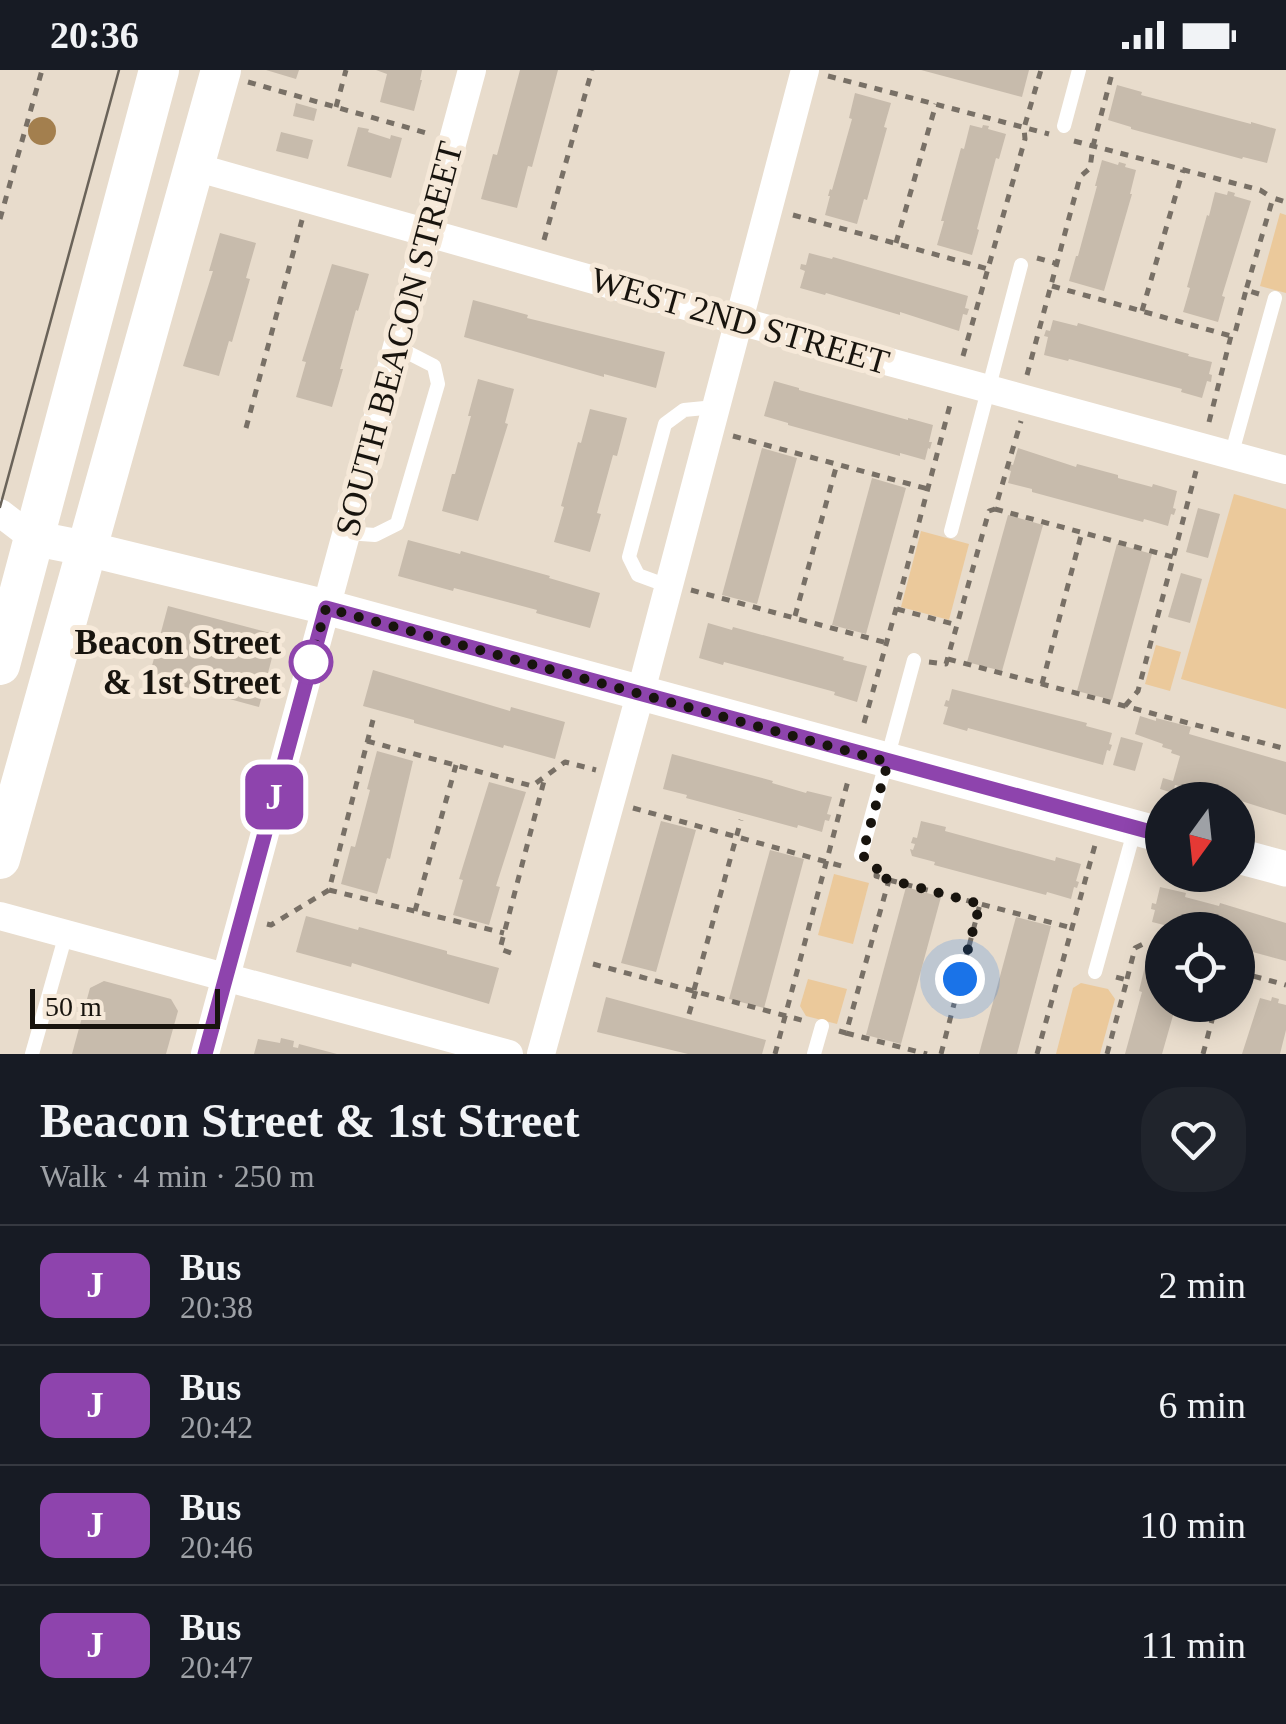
<!DOCTYPE html>
<meta charset="utf-8">
<style>
body{margin:0;font-family:Georgia,serif;background:#20242c;color:#f1f3f6;height:100vh;display:flex;flex-direction:column;font-size:38px;white-space:nowrap}
*{box-sizing:border-box;margin:0}
p{font-size:32px;color:#9ea1a6}
.icon{flex:none;width:55px;height:55px;fill:none;stroke:currentColor;stroke-width:2;stroke-linecap:round;stroke-linejoin:round}
.map{position:relative;height:984px;overflow:hidden}
.drawer{display:flex;flex-direction:column;background:#171b24;flex:1}
.drawer>*{flex:none}
.badge{padding:0 20px;border-radius:15px;font-size:35px;line-height:65px}
.needle{width:65px;rotate:195deg}
.buttons{position:absolute;left:1145px;top:712px;display:grid;gap:20px}
.buttons a{display:grid;place-items:center;width:110px;height:110px;border-radius:50%;background:#171b24;box-shadow:0 5px 25px #0003;font-size:50px}
.scale{position:absolute;left:30px;bottom:25px;width:190px;box-sizing:border-box;padding-left:10px;border:5px solid #18140e;border-top:0;font-size:28px;line-height:35px;white-space:nowrap;color:#18140e;-webkit-text-stroke:8px #f6e9d9;paint-order:stroke}
.you{position:absolute;width:50px;height:50px;margin:-25px;border:8px solid #fff;border-radius:50%;background:#1a73e8;box-shadow:0 0 0 15px #1a73e833}
.map>.badge{position:absolute;translate:-50% -50%;box-shadow:0 0 0 5px #fff}
.round{display:grid;place-items:center;flex:none;width:105px;height:105px;border-radius:40px;background:#20242c}
.overview{display:flex;align-items:center;justify-content:space-between;height:170px;padding:0 40px}
h1{font-size:48px;font-weight:800;line-height:75px}
ul{padding:0;list-style:none}
li{display:flex;align-items:center;gap:30px;height:120px;padding:0 40px;border-top:2px solid #363941}
li div{flex:1}
li b{display:block;font-size:38px}
li em{font-style:normal}
li .badge{min-width:110px;font-weight:700;text-align:center}
.status{display:flex;justify-content:space-between;align-items:center;height:70px;padding:0 50px;background:#171b24;direction:ltr}
.status svg{height:28px;fill:currentColor}
.map>svg:first-child{display:block}
</style>
<div class="status"><b>20:36</b><svg viewBox="0 0 49 12"><path d="M0 12V9h3v3zM5 12V6h3v6zM10 12V3h3v9zM15 12V0h3v12zM26 1h20v11H26zM47 4h2v5h-2z"/></svg></div>
<div class="map">
<svg width="1286" height="984" viewBox="0 0 1286 984">
<rect width="100%" height="100%" fill="#e8dccc"/>
<g fill="#ebc99b">
<polygon points="1280,143 1286,145 1286,223 1260,216"/>
<polygon points="1234,424 1286,439 1286,639 1181,609"/>
<polygon points="921,461 969,474 949,550 901,537"/>
<polygon points="1156,575 1181,582 1170,621 1145,614"/>
<polygon points="834,804 869,813 853,874 818,865"/>
<polygon points="808,909 847,919 837,954 806,946 800,936"/>
<polygon points="1081,913 1108,919 1115,929 1100,984 1056,984 1073,918"/>
</g>
<circle fill="#a37f4e" cx="42" cy="61" r="14"/>
<g fill="#c7bbac">
<polygon points="266,0 299,0 296,9"/>
<polygon points="376,0 422,0 420,10 422,10 414,41 380,32 387,4"/>
<polygon points="520,0 558,0 532,97 528,96 517,138 481,129 493,84 497,85"/>
<polygon points="921,0 1029,0 1022,27"/>
<polygon points="1117,15 1142,22 1141,25 1251,54 1251,52 1276,59 1267,93 1243,87 1242,89 1131,59 1131,57 1108,50"/>
<polygon points="855,23 891,33 884,57 887,58 867,130 864,129 857,154 825,145 830,126 828,126 830,119 832,120 852,49 849,48"/>
<polygon points="296,33 317,39 314,51 293,46"/>
<polygon points="970,55 982,58 983,55 989,56 988,59 1006,64 999,89 996,88 977,159 979,160 972,185 937,175 944,151 941,151 961,78 964,79"/>
<polygon points="358,57 369,59 368,62 390,69 391,65 402,68 391,108 347,96"/>
<polygon points="281,62 313,70 308,89 276,81"/>
<polygon points="1102,90 1118,95 1119,92 1126,94 1125,97 1136,100 1130,124 1132,124 1104,221 1069,211 1076,186 1078,186 1097,116 1095,116"/>
<polygon points="1228,121 1235,123 1234,126 1251,131 1222,226 1225,227 1218,252 1183,242 1190,218 1187,217 1207,145 1209,146 1215,122 1227,125"/>
<polygon points="220,163 256,173 246,208 250,209 232,272 229,271 219,306 183,296 213,201 209,201"/>
<polygon points="809,183 832,189 833,187 968,226 965,238 969,239 967,245 963,244 959,261 900,242 900,245 826,223 825,225 800,218 805,201 800,199 801,194 806,195"/>
<polygon points="332,194 369,204 358,241 356,240 340,299 343,299 332,337 296,327 306,292 302,291"/>
<polygon points="473,230 528,245 527,248 665,282 656,318 604,304 604,307 464,267"/>
<polygon points="1053,250 1077,256 1078,253 1189,284 1188,286 1212,292 1209,304 1212,305 1211,312 1207,311 1202,328 1181,322 1182,319 1069,289 1068,291 1044,285 1048,267 1044,266 1046,260 1050,261"/>
<polygon points="478,309 514,319 505,353 508,354 478,451 442,441 452,404 455,404 471,346 468,346"/>
<polygon points="774,311 799,318 799,320 908,350 908,348 933,355 929,372 932,372 930,379 928,378 925,390 900,383 900,386 788,355 788,353 764,346"/>
<polygon points="590,339 627,348 617,386 613,385 597,443 601,444 590,482 554,472 564,437 561,436 578,372 581,373"/>
<polygon points="762,378 797,388 757,534 722,525"/>
<polygon points="1018,378 1076,397 1077,394 1118,405 1118,408 1152,417 1153,414 1177,421 1173,438 1176,439 1174,445 1171,444 1168,456 1144,449 1143,452 1032,422 1032,419 1008,413 1011,401 1008,400 1010,394 1013,395"/>
<polygon points="872,408 906,418 866,564 832,555"/>
<polygon points="1198,438 1220,444 1208,488 1186,482"/>
<polygon points="1008,445 1043,455 1002,601 967,592"/>
<polygon points="408,470 460,484 461,481 550,506 549,508 600,523 590,558 536,543 537,540 454,518 453,521 398,506"/>
<polygon points="1117,474 1152,484 1112,630 1077,621"/>
<polygon points="1181,503 1202,509 1190,553 1168,547"/>
<polygon points="168,536 278,565 259,637 149,607"/>
<polygon points="708,553 732,560 733,557 844,587 843,590 867,596 857,632 834,625 835,622 724,592 723,595 699,588"/>
<polygon points="373,600 510,641 511,637 565,652 555,689 504,675 503,678 414,653 414,650 363,636"/>
<polygon points="952,619 1087,653 1086,656 1112,663 1109,674 1112,675 1110,681 1107,680 1103,695 968,658 967,661 943,654 948,637 944,636 946,630 949,631"/>
<polygon points="1140,646 1156,651 1156,648 1191,657 1189,664 1286,692 1286,745 1238,730 1175,715 1173,723 1160,719 1163,708 1173,711 1180,686 1171,683 1172,680 1162,677 1163,674 1135,664"/>
<polygon points="1121,667 1143,673 1135,701 1113,695"/>
<polygon points="377,681 413,691 390,789 387,788 377,824 341,814 351,776 355,777 370,720 367,719"/>
<polygon points="672,684 773,711 772,713 806,723 807,721 832,727 827,744 831,745 829,751 825,750 822,762 798,755 797,758 686,728 687,725 663,719"/>
<polygon points="489,712 526,722 496,816 500,817 489,855 453,845 463,810 459,809"/>
<polygon points="661,751 696,760 656,902 621,893"/>
<polygon points="921,751 946,757 945,761 1055,791 1056,787 1081,794 1076,811 1079,812 1077,818 1074,817 1071,829 1047,822 1046,825 934,795 935,792 912,786 910,779 913,780 915,774 911,773 913,767 917,768"/>
<polygon points="770,780 804,789 764,938 729,929"/>
<polygon points="906,817 941,827 901,974 866,965"/>
<polygon points="1160,817 1186,823 1185,827 1219,836 1220,833 1286,853 1286,891 1238,878 1238,860 1175,860 1176,858 1152,852 1155,840 1151,839 1152,833 1156,834"/>
<polygon points="306,846 358,860 359,857 447,881 447,884 499,898 489,934 352,893 351,897 296,882"/>
<polygon points="1016,847 1051,856 1017,984 979,984"/>
<polygon points="1145,896 1162,901 1162,935 1176,935 1162,984 1125,984 1142,922 1139,921"/>
<polygon points="104,911 171,929 178,941 166,984 72,984 90,918"/>
<polygon points="606,927 766,970 762,984 688,984 597,962"/>
<polygon points="1272,927 1279,929 1278,933 1286,935 1286,960 1280,984 1242,984 1260,928 1271,931"/>
<polygon points="281,968 294,971 293,977 298,978 299,974 337,984 254,984 258,969 280,973"/>
</g>
<g fill="none" stroke-linecap="round" stroke-linejoin="round">
<g stroke="#787066" stroke-width="5" stroke-dasharray="8 8" stroke-linecap="butt">
<polyline points="828,6 1049,64"/>
<polyline points="248,12 430,64"/>
<polyline points="336,37 346,0"/>
<polyline points="1074,71 1260,120 1273,128"/>
<polyline points="793,145 988,199"/>
<polyline points="0,149 42,0"/>
<polyline points="544,170 592,0"/>
<polyline points="896,173 936,34"/>
<polyline points="1037,188 1058,194"/>
<polyline points="1052,216 1231,266"/>
<polyline points="1259,224 1246,220 1273,128 1286,132"/>
<polyline points="1142,241 1183,100"/>
<polyline points="963,286 1025,69 1024,58 1041,0"/>
<polyline points="1027,305 1080,107 1090,98 1093,76 1113,0"/>
<polyline points="1209,352 1231,266 1235,263 1246,220"/>
<polyline points="246,358 302,150"/>
<polyline points="733,366 928,419"/>
<polyline points="995,439 1173,487"/>
<polyline points="691,520 887,573"/>
<polyline points="897,539 957,555"/>
<polyline points="795,546 837,394"/>
<polyline points="948,589 1286,679"/>
<polyline points="929,592 946,594 989,441 995,439 1021,351"/>
<polyline points="1042,614 1082,462"/>
<polyline points="1125,636 1138,621 1196,401"/>
<polyline points="864,653 896,539 950,335"/>
<polyline points="367,671 532,716 565,692 596,700"/>
<polyline points="633,738 845,797"/>
<polyline points="889,810 1072,858"/>
<polyline points="329,820 504,863"/>
<polyline points="415,841 456,695"/>
<polyline points="267,854 271,855 329,820 373,650"/>
<polyline points="511,883 500,879 545,707"/>
<polyline points="593,894 805,951"/>
<polyline points="1238,902 1286,915"/>
<polyline points="1127,909 1135,878 1143,874 1162,880"/>
<polyline points="694,920 741,750"/>
<polyline points="689,944 696,920"/>
<polyline points="839,961 846,963 889,810 876,806 877,798 875,796"/>
<polyline points="846,963 927,984"/>
<polyline points="775,984 849,707"/>
<polyline points="941,984 980,834"/>
<polyline points="1037,984 1095,775"/>
<polyline points="1107,984 1127,910 1112,906"/>
<polyline points="1203,984 1216,935"/>
</g>
<g stroke="#fff" stroke-width="14">
<polyline points="1064,56 1079,0"/>
<polyline points="1231,386 1275,228"/>
<polyline points="951,461 1021,195"/>
<polyline points="347,463 375,465 397,454 438,314 434,296 397,277"/>
<polyline points="668,516 638,505 629,487 665,354 684,340 715,337"/>
<polyline points="861,785 914,590"/>
<polyline points="1095,902 1135,758"/>
<polyline points="32,984 66,864"/>
<polyline points="814,984 822,956"/>
</g>
<g stroke="#fff" stroke-width="28">
<polyline points="195,97 739,251 1286,400"/>
<polyline points="0,443 33,468"/>
<polyline points="0,846 509,984"/>
<polyline points="205,984 472,0"/>
<polyline points="541,984 640,625 805,0"/>
</g>
<g stroke="#fff" stroke-width="35">
<polyline points="33,468 88,479 326,537 1162,765"/>
<polyline points="1238,786 1286,799"/>
</g>
<g stroke="#fff" stroke-width="40">
<polyline points="0,595 159,0"/>
<polyline points="0,789 221,0"/>
</g>
<polyline stroke="#6a6359" stroke-width="2.5" points="0,437 119,0"/>
</g>
<g fill="none" stroke-linecap="round" stroke-linejoin="round">
<g stroke="#fff" stroke-width="22">
<polyline id="line" points="205,984 326,538 1162,765"/>
</g>
<use href="#line" stroke="#8e44ad" stroke-width="15"/>
<polyline stroke="#18140e" stroke-width="10" stroke-dasharray="0 18" points="311,592 326,538 888,692 862,785 877,798 876,806 980,834 960,909"/>
</g>
<circle fill="#fff" stroke="#8e44ad" stroke-width="5" cx="311" cy="592" r="20"/>
<g text-anchor="middle" dominant-baseline="central" stroke-width="10" stroke-linejoin="round" paint-order="stroke">
<g font-size="35" fill="#18140e" stroke="#f6e9d9">
<text transform="translate(740 251) rotate(16)">WEST 2ND STREET</text>
<text transform="translate(399 269) rotate(-75)">SOUTH BEACON STREET</text>
</g>
<g font-size="35" font-weight="bold" fill="#18140e" stroke="#f6e9d9" text-anchor="end">
<text x="281" y="572">Beacon Street<tspan x="281" dy="40">&amp; 1st Street</tspan></text>
</g>
</g>
</svg>
<div class="buttons">
<a><svg class="needle" viewBox="-14 -14 28 28"><path d="M0-13l5 13h-10z" fill="#e53935"/><path d="M0 13l5-13h-10z" fill="#9ea1a6"/></svg></a>
<a><svg class="icon" aria-label="locate" viewBox="0 0 24 24"><circle cx="12" cy="12" r="6"/><path d="M12 2v4M12 18v4M2 12h4M18 12h4"/></svg></a>
</div>
<div class="scale">50 m</div>
<div class="you" style="left:960px;top:909px"></div>
<b class="badge" style="left:274px;top:727px;background:#8e44ad;color:#fff">J</b>
</div>
<section class="drawer">
<div class="overview"><div><h1>Beacon Street &amp; 1st Street</h1><p>Walk · 4 min · 250 m</p></div><a class="round"><svg class="icon" aria-label="heart" viewBox="0 0 24 24"><path d="M12 20l-8-8c-3-5 5-10 8-4 3-6 11-1 8 4z"/></svg></a></div>
<ul>
<li><span class="badge" style="background:#8e44ad;color:#fff">J</span><div><b>Bus</b><p>20:38</p></div><em>2 min</em></li>
<li><span class="badge" style="background:#8e44ad;color:#fff">J</span><div><b>Bus</b><p>20:42</p></div><em>6 min</em></li>
<li><span class="badge" style="background:#8e44ad;color:#fff">J</span><div><b>Bus</b><p>20:46</p></div><em>10 min</em></li>
<li><span class="badge" style="background:#8e44ad;color:#fff">J</span><div><b>Bus</b><p>20:47</p></div><em>11 min</em></li>
</ul>
</section>
